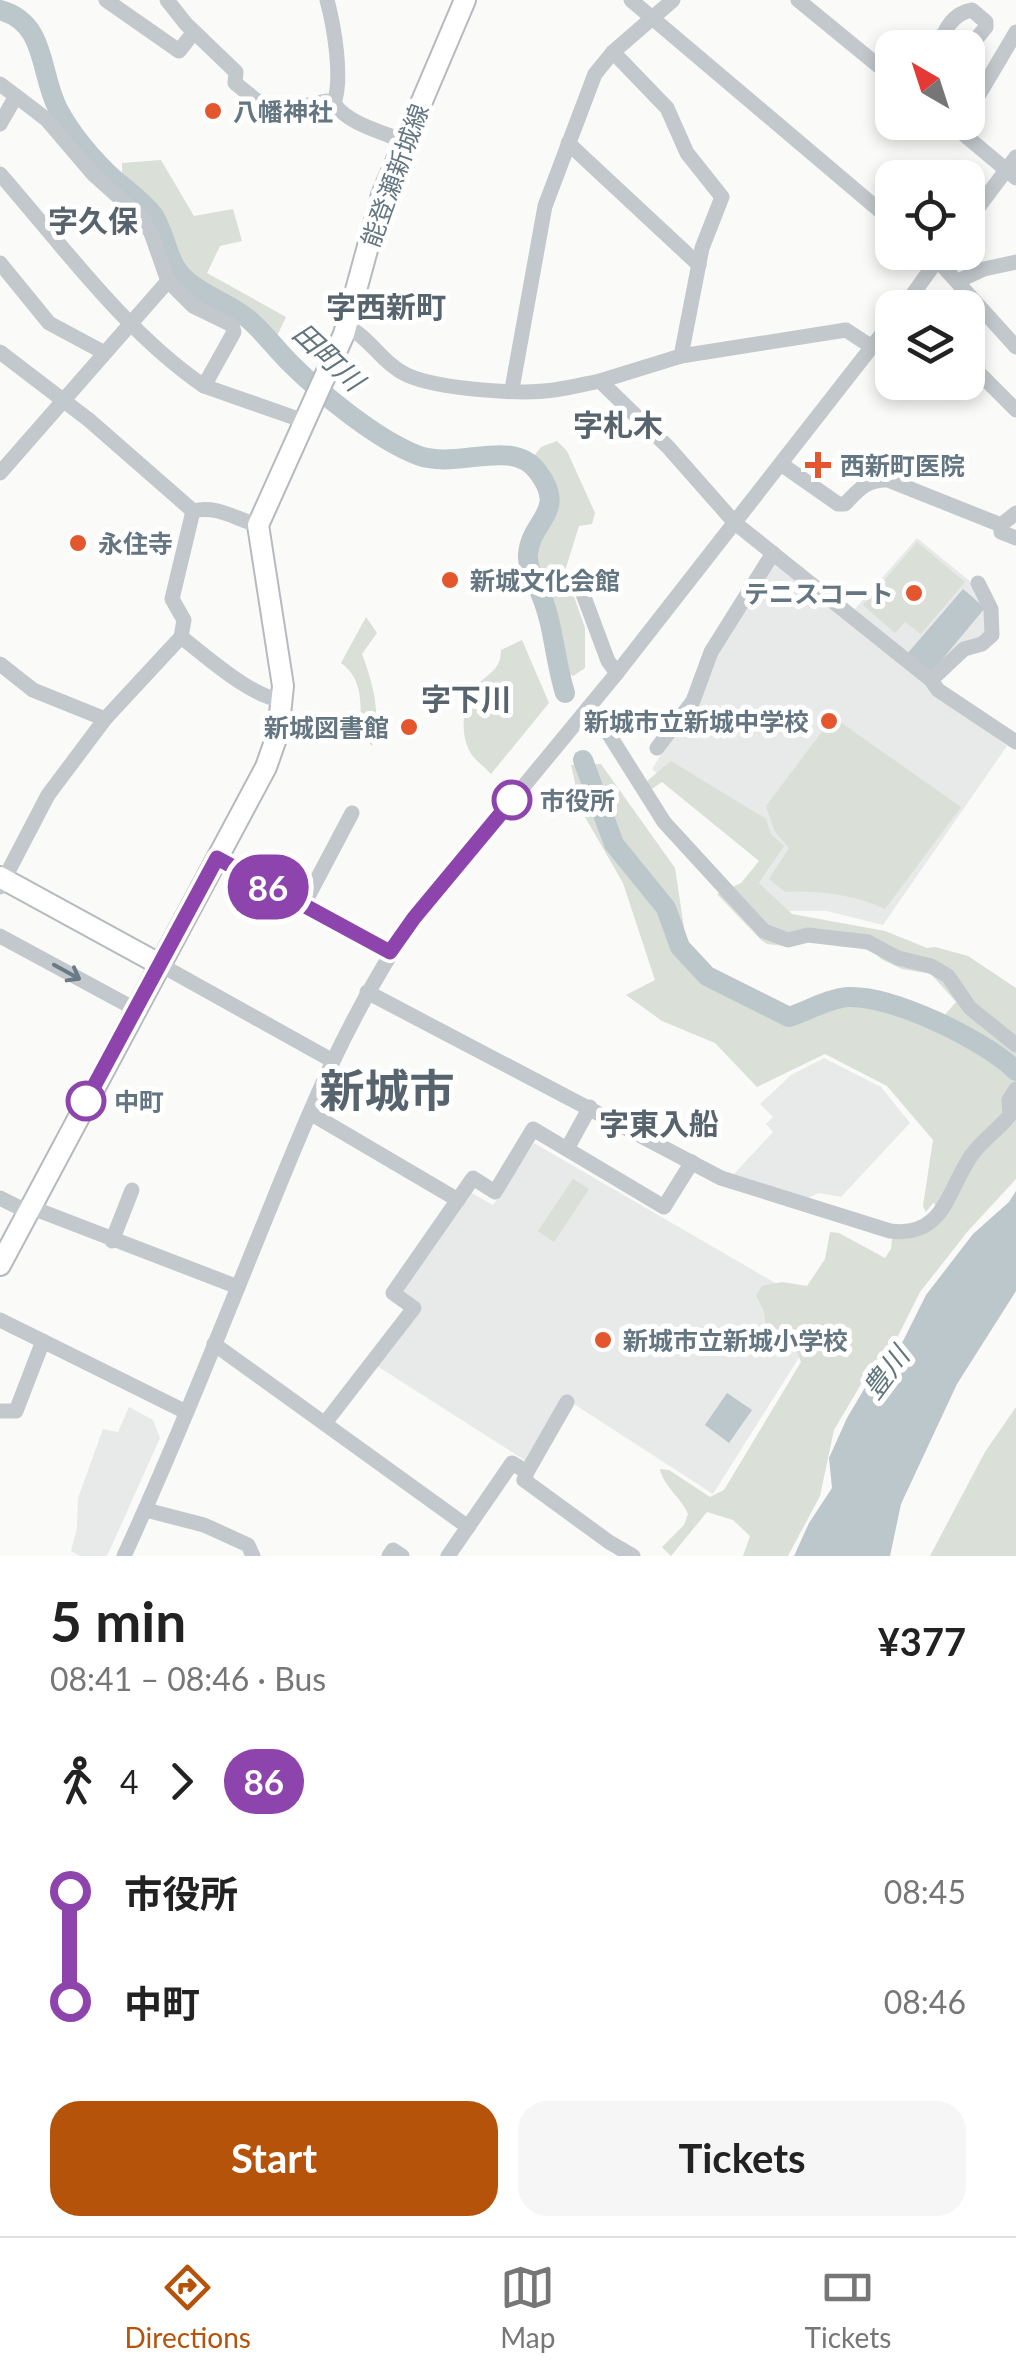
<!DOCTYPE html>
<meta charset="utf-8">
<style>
body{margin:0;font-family:Lato,"Noto Sans JP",sans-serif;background:#f6f6f6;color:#222;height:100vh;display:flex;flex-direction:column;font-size:38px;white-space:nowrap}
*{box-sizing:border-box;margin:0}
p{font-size:32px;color:#767676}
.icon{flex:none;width:55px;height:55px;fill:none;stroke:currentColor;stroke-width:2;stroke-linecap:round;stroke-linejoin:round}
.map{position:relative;height:1556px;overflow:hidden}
.side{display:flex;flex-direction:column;background:#fff;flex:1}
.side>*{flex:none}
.badge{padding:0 20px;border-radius:32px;font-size:35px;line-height:65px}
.needle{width:65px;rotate:321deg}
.tools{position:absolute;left:875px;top:30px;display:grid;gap:20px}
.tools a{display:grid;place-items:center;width:110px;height:110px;border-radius:20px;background:#fff;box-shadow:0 5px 15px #0003;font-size:50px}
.map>.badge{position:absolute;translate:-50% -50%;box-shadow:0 0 0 5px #fff}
.legs{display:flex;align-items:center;gap:15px;height:110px;padding:0 50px;font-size:32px}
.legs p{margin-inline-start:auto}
.head{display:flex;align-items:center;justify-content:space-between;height:170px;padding:0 50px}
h1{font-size:55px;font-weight:700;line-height:75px}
.cta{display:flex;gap:20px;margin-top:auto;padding:20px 50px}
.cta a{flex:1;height:115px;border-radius:30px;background:#b45309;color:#fff;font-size:40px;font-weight:700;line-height:115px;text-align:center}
.cta a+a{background:#f6f6f6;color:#222}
ul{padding:0 50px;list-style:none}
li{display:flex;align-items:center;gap:35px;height:110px;font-size:38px}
li i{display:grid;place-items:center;width:15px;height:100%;margin:0 12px;background:currentColor}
li i::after{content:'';width:25px;height:25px;margin:-12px;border:8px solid;border-radius:50%;background:#fff}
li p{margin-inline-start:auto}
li:first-child i{background:linear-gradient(#0000 50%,currentColor 0)}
li:last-child i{background:linear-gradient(currentColor 50%,#0000 0)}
.menu{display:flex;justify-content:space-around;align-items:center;height:140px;border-top:2px solid #e0e0e0;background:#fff;font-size:28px;color:#767676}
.menu a{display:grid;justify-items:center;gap:5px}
.menu .active{color:#b45309}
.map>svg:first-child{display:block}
</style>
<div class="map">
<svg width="1016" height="1556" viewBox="0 0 1016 1556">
<rect width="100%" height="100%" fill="#fafaf8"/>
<g fill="#e8e9e9">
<polygon points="917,538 971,582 992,622 991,631 925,683 1007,746 883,925 827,911 788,911 759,883 769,869 652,769 697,697 714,658 773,563 846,619"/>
<polygon points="824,1058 881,1087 910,1123 841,1197 819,1193 808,1198 733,1175 773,1132 766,1124 773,1117 760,1104 791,1075"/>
<polygon points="534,1143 827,1313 713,1494 563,1397 526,1461 377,1366 420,1307 400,1291 470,1192 493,1205"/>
<polygon points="129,1407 153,1420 160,1438 107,1556 80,1556 71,1551 77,1528 78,1498 103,1429 118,1432"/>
</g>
<g fill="#dadfd7">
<polygon points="161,160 194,216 233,209 242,241 220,246 207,273 286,317 276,338 245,309 200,286 186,273 162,215 148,197 122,177 122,163"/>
<polygon points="557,441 567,451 595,513 592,524 579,526 565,571 585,628 585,668 573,676 563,669 543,595 530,566 532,546 553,505 544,469 534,456 541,447"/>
<polygon points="917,542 965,582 921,634 905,622 895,633 863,605"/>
<path d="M 366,617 L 377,633 L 362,654 C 373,683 382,717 372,746 L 360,733 C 361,707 364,679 341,663 Z"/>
<path d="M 522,640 L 549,703 L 491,774 C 485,767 473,759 469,750 C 459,730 463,697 480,682 C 492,672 501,667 501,650 Z"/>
<path d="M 833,717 L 961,807 L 885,909 C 855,895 818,890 785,892 L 769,879 L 789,848 L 774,830 L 766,806 Z"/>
<path d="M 671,761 L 766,819 L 771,834 L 784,846 L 759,883 L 792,914 L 885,931 L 927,948 L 935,947 L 968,956 L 1016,988 L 1016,1179 L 968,1231 L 920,1292 L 895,1342 L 870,1369 L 834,1430 L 820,1496 L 788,1556 L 743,1556 L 750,1536 L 733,1520 L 707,1512 L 671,1556 L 662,1547 L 684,1525 L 688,1514 C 681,1497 663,1486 660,1469 L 669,1470 L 710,1497 L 724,1490 L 801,1362 L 794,1344 L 766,1328 L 764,1312 L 756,1295 L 762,1286 L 782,1282 L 807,1286 L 825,1259 L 830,1232 L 839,1233 L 885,1258 L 891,1249 L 892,1239 C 913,1233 933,1236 943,1211 L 933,1203 L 926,1212 L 923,1206 L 933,1140 L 887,1086 L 825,1054 L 757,1087 L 715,1043 L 662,1021 L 626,995 L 655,980 L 623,883 L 581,810 L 571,765 L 601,764 L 675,868 L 686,941 L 713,970 L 794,1011 L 845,1002 L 905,1004 L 942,1018 L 956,1002 L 931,974 L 902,969 L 881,959 L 873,950 L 818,938 L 785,946 L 767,944 L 761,940 L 717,894 L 741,883 L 759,861 L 662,782 L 649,791 L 646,782 Z"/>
<polygon points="573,1179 589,1189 554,1242 538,1231"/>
<polygon points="1016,1407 1016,1556 930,1556 985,1452"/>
</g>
<g fill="#bbc7cb">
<polygon points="963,589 985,608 930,674 907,654"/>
<polygon points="1016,1191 1016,1291 957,1384 901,1504 890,1556 794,1556 809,1523 832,1488 829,1458 847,1418 873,1374 903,1341 926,1295 973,1234 1009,1202"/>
<polygon points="727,1393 752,1410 729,1443 705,1425"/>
</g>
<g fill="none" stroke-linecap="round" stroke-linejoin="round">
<g stroke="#bbc7cb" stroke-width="20">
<path d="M 0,10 C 47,23 39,72 58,109 C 71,134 94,161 115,180 C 128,191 143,201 154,216 C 166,235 167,261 183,277 C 201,295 227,302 247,318 C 262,330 275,348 289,362 C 320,393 376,439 417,455 C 458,471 512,436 538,472 C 568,512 531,519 528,554 C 527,567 534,578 539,590 C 554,623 554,658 565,693"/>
<path d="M 583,760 L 614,844 L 666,908 L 680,947 L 707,976 L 789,1017 C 807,1011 830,998 848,997 C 892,995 985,1040 1016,1071"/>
</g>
<g stroke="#b5babe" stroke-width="24">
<g id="major">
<polyline points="0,877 159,964"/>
<polyline points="0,1265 266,767 278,733 283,686 258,525 344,334 382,195 465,0"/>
</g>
</g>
<g stroke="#c3c8cc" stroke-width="15">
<polyline points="106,0 179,51 194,32"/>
<path d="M 167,0 L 186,24 L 236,72 L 235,83 L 272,113 L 326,101 L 334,103 C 343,78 334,26 327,0"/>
<polyline points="631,0 892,221"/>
<polyline points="798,0 892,77"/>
<path d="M 938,48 C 944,30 953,13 972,10 L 986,22 L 986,27 L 968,49"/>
<polyline points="613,52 667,108 687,153 722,197 702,248 681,356"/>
<polyline points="0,84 16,96 0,124"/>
<polyline points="16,96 46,119 93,174 143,219 151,233 168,281"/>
<path d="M 334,103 C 346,123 382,132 404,141"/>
<polyline points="968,113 1016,32"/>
<polyline points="949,122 1016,178"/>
<polyline points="568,143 699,265"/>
<path d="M 0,174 C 62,245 126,333 204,386 L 304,421"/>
<polyline points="968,221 1016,157"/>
<polyline points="930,252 1016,347"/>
<polyline points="0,263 49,323 103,352"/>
<polyline points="958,281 984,269 1016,262"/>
<polyline points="903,308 943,252"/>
<path d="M 347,326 C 370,338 383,364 407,375 C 438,389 520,395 554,390 C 569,388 585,384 600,381 L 668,447 L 735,523 L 931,680 L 938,690 L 1016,742"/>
<polyline points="968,340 977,353 978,372 1016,410"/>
<path d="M 0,352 L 89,420 L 193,511 C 218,505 235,519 258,525"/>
<polyline points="600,381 681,356 846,330 872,347"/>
<polyline points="512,389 545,206 595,74 613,52 673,0"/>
<path d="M 781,464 L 838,504 L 845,504 C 858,490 867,479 888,480 L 1001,525 L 1016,513"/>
<polyline points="0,473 168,281 193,306 232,325 234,332 204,386"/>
<polyline points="1001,525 1001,532 1016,538"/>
<polyline points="580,586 608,661 617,673"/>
<polyline points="181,637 184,620 172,599 193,511"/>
<polyline points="0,664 33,690 105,719"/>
<polyline points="931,680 964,649 982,644 992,635 991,609 978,583"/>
<polyline points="588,708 598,717 664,822 764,931 788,940 808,935 868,942 898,958 931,966 948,976 970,1008 1016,1045"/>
<polyline points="657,748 693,701 711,652 773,553"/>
<polyline points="217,859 390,952"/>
<path d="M 0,887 L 48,795 L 105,719 L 181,637 C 206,656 252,698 282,700"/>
<polyline points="304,904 352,813"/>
<polyline points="0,936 135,1009"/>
<polyline points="159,964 333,1061"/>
<path d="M 367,992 L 721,1178 L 890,1231 C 944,1238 947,1191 971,1156 C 982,1140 998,1130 1010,1115 L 1009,1100 L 1016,1089"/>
<polyline points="310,1113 458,1200"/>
<polyline points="567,1149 590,1107"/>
<polyline points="0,1198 20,1208 30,1207 238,1287"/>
<polyline points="112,1241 132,1190"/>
<polyline points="0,1320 186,1412"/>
<polyline points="214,1344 468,1527"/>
<polyline points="0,1411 16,1411 43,1341"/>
<polyline points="325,1423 414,1308 393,1293 473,1178 495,1192 533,1129 664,1207 692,1162"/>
<polyline points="527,1472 567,1402"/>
<polyline points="146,1510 204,1525 248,1545 253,1556"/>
<path d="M 124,1556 C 175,1445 220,1331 266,1218 C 308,1114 350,1010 415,918 L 617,673 L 892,321"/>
<polyline points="389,1556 393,1550 402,1556"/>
<polyline points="448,1556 512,1463 527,1472 524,1480 609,1542 633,1556"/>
</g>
<use href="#major" stroke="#fff" stroke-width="20"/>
</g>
<defs><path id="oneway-shaft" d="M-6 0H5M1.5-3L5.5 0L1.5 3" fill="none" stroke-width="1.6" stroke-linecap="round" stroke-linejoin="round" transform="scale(2.5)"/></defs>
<use stroke="#6a7a87" href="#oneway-shaft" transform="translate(67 972) rotate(29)"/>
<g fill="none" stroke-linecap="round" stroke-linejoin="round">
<g stroke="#fff" stroke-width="22">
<polyline id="line-1" points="86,1101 217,858 390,952 414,918 512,800"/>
</g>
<use href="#line-1" stroke="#8e44ad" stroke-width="15"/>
</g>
<g fill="#e4572e" stroke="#fff" stroke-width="4">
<circle cx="213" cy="111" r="10"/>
<path d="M813 450h10v10h10v10h-10v10h-10v-10h-10v-10h10z"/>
<circle cx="78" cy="543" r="10"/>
<circle cx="450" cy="580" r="10"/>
<circle cx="914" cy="593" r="10"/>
<circle cx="829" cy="721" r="10"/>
<circle cx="409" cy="727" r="10"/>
<circle cx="603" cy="1340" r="10"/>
</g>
<g fill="#fff" stroke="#8e44ad" stroke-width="5">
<circle cx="512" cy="800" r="18"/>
<circle cx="86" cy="1101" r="18"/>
</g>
<g text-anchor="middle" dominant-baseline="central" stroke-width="10" stroke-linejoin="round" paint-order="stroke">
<g font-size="25" font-weight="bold" fill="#657683" stroke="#fff" text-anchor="start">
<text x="233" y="111">八幡神社</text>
<text x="840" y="465">西新町医院</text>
<text x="98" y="543">永住寺</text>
<text x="470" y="580">新城文化会館</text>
<text x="894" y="593" text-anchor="end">テニスコート</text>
<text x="809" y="721" text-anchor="end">新城市立新城中学校</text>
<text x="389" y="727" text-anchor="end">新城図書館</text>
<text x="623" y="1340">新城市立新城小学校</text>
</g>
<g font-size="25" fill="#657683" stroke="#fff">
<text transform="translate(394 175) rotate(-70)">能登瀬新城線</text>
</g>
<g font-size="25" font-weight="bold" fill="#657683" stroke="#fff" text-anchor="start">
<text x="540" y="800">市役所</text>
<text x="114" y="1101">中町</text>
</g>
<g font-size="28" font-style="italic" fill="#60757c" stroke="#fff">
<text transform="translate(329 356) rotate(43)">田町川</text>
<text transform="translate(885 1372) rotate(-53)">豊川</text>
</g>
<g font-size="30" font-weight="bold" fill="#57646e" stroke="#fff">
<text x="93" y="220">字久保</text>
<text x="386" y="306">字西新町</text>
<text x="618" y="424">字札木</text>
<text x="466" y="698">字下川</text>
<text x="659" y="1123">字東入船</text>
</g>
<g font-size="45" font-weight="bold" fill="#57646e" stroke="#fff">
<text x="387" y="1090">新城市</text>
</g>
</g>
</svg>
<div class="tools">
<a><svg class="needle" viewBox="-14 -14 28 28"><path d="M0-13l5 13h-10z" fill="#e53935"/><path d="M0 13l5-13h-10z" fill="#767676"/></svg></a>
<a><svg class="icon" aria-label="locate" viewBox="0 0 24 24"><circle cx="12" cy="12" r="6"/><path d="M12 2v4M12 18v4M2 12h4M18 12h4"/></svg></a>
<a><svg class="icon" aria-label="layers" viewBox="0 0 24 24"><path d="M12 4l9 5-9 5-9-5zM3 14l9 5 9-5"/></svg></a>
</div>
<b class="badge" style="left:268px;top:887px;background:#8e44ad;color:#fff">86</b>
</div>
<section class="side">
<div class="head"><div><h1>5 min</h1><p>08:41 – 08:46 · Bus</p></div><b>¥377</b></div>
<div class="legs"><svg class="icon" aria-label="walk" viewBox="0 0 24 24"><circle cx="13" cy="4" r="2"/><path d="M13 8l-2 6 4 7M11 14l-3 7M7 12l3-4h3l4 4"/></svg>4<svg class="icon" aria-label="forward" viewBox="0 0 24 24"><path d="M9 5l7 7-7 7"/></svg><b class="badge" style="background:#8e44ad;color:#fff">86</b></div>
<ul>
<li><i style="color:#8e44ad"></i><b>市役所</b><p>08:45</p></li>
<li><i style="color:#8e44ad"></i><b>中町</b><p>08:46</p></li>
</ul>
<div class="cta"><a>Start</a><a>Tickets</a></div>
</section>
<nav class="menu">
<a class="active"><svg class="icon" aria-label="directions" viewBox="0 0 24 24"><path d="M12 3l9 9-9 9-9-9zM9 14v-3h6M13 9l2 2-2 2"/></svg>Directions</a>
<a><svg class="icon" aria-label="map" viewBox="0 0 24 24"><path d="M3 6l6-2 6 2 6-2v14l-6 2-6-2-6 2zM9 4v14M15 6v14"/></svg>Map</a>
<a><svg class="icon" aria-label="tickets" viewBox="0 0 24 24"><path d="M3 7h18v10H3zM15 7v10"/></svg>Tickets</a>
</nav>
